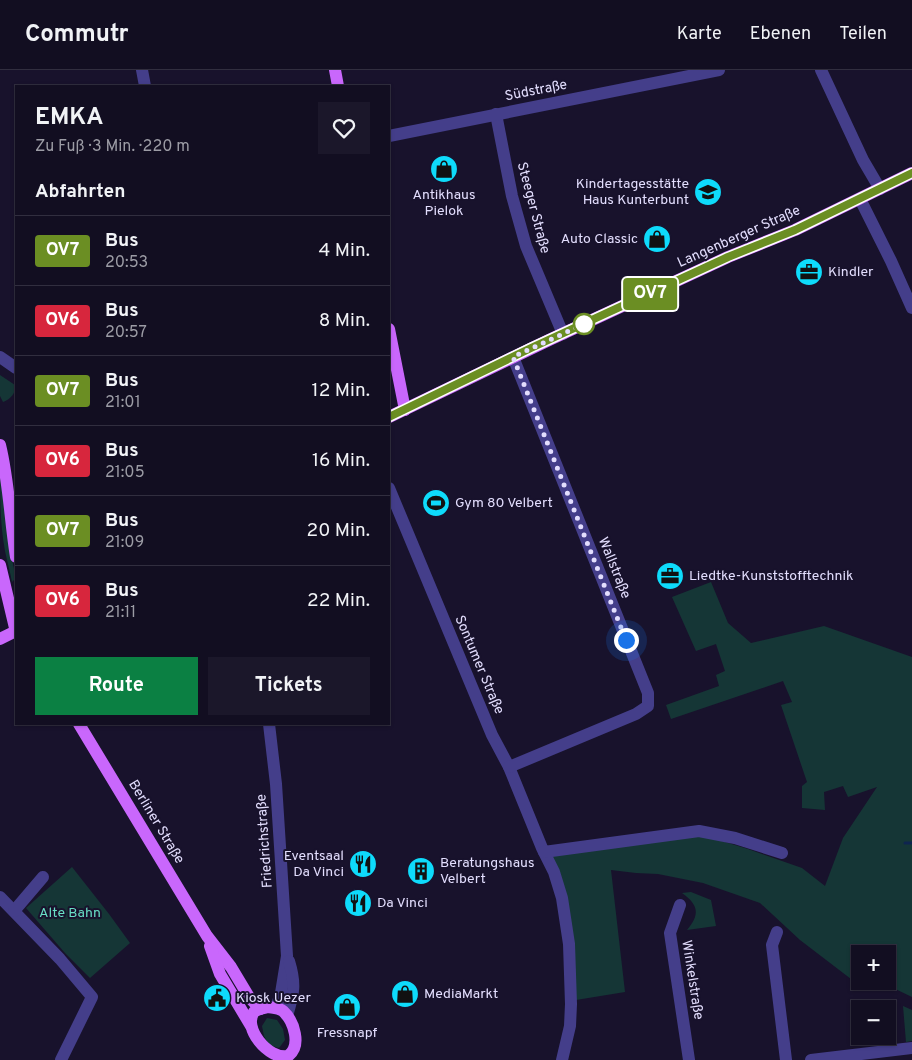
<!DOCTYPE html>
<html lang="de">
<meta charset="utf-8">
<style>
body{margin:0;font-family:Overpass,sans-serif;background:#1b172a;color:#f1f3f6;height:100vh;display:flex;flex-direction:column;font-size:19px;white-space:nowrap}
*{box-sizing:border-box;margin:0}
p{font-size:16px;color:#9c9ca5}
.icon{flex:none;width:28px;height:28px;fill:none;stroke:currentColor;stroke-width:2;stroke-linecap:round;stroke-linejoin:round}
.map{position:relative;flex:1;overflow:hidden}
.side{position:absolute;left:15px;top:15px;width:375px;height:640px;display:flex;flex-direction:column;background:#120e21;border-radius:0px;box-shadow:0 1px 4px #0004,0 0 0 1px #312e3f}
.side>*{flex:none}
.badge{padding:0 10px;border-radius:4px;font-size:18px;line-height:32px}
.controls{position:absolute;left:851px;top:875px;display:grid;gap:10px}
.controls a{display:grid;place-items:center;width:45px;height:45px;border-radius:0px;background:#120e21;box-shadow:0 1px 4px #0004,0 0 0 1px #312e3f;font-size:25px}
.you{position:absolute;width:25px;height:25px;margin:-12px;border:4px solid #fff;border-radius:50%;background:#1a73e8;box-shadow:0 0 0 8px #1a73e833}
.map>.badge{position:absolute;translate:-50% -50%;box-shadow:0 0 0 2px #fff}
h2{padding:0 20px;font-size:19px;line-height:45px}
.round{display:grid;place-items:center;flex:none;width:52px;height:52px;border-radius:0px;background:#1b172a}
.overview{display:flex;align-items:center;justify-content:space-between;height:85px;padding:0 20px}
h1{font-size:24px;font-weight:700;line-height:38px}
.action{display:flex;gap:10px;margin-top:auto;padding:10px 20px}
.action a{flex:1;height:58px;border-radius:0px;background:#0b8043;color:#fff;font-size:20px;font-weight:700;line-height:58px;text-align:center}
.action a+a{background:#1b172a;color:#f1f3f6}
ul{padding:0;list-style:none}
li{display:flex;align-items:center;gap:15px;height:70px;padding:0 20px;border-top:1px solid #312e3f}
li div{flex:1}
li b{display:block;font-size:19px}
li em{font-style:normal}
li .badge{min-width:55px;font-weight:700;text-align:center}
header{display:flex;align-items:center;gap:30px;box-sizing:border-box;height:70px;padding:0 25px;background:#120e21;border-bottom:1px solid #312e3f}
header strong{font-size:24px}
nav{display:flex;gap:28px;margin-inline-start:auto;font-size:18px}
.map>svg:first-child{display:block}
</style>
<header>
<strong>Commutr</strong>
<nav><a>Karte</a><a>Ebenen</a><a>Teilen</a></nav>
</header>
<div class="map">
<svg width="912" height="990" viewBox="0 0 912 990">
<rect width="100%" height="100%" fill="#18122c"/>
<g fill="#153636">
<path d="M 0,305 L 15,315 L 16,314 C 16,323 11,329 3,332 L 0,326 Z"/>
<path d="M 0,400 L 10,480 L 16,508 L 12,512 C 10,501 7,491 5,481 C 0,454 0,427 0,400 Z"/>
<polygon points="711,512 728,553 751,573 824,556 912,587 912,927 887,915 865,911 888,911 888,884 860,884 860,910 851,909 800,870 760,833 703,813 658,804 636,803 611,800 625,922 576,930 552,785 702,765 748,779 802,798 825,816 843,768 877,717 848,727 843,716 824,722 825,740 802,738 802,716 807,712 781,635 792,632 783,611 671,649 666,635 719,616 716,605 725,601 716,574 696,581 672,527"/>
<polygon points="72,797 109,844 130,873 90,908 65,883 26,838"/>
<path d="M 691,822 L 711,830 L 716,856 L 687,860 C 700,845 699,835 682,823 Z"/>
<polygon points="903,936 912,940 912,971 906,972"/>
<polygon points="267,948 277,950 283,959 285,970 279,978 269,975 264,966 262,956"/>
</g>
<g fill="none" stroke-linecap="round" stroke-linejoin="round">
<polyline stroke="#0e244f" stroke-width="3" points="905,773 912,773"/>
<g stroke="#443e8a" stroke-width="12">
<polyline points="142,0 145,16"/>
<polyline points="821,0 863,90 880,119"/>
<polyline points="496,44 512,126 526,176 563,264"/>
<polyline points="389,66 719,0"/>
<polyline points="860,129 891,191 912,238"/>
<polyline points="0,287 16,298"/>
<polyline points="389,418 492,665 509,697 542,778 554,802 562,828 569,874 571,934 570,956 562,990"/>
<polyline points="269,654 276,714 287,886 281,923 276,938"/>
<polyline points="509,697 636,644 648,636 648,623 513,287"/>
<polyline points="544,782 699,761 735,768 782,783"/>
<polyline points="0,827 60,889 92,927 61,990"/>
<polyline points="680,835 670,863 689,990"/>
<polyline points="14,841 43,807"/>
<polyline points="777,862 772,875 786,990"/>
<path d="M 287,946 C 294,923 296,914 289,891"/>
<polyline points="811,990 912,978"/>
</g>
<g stroke="#c967fc" stroke-width="12">
<polyline points="335,0 338,16"/>
<polyline points="389,259 405,340"/>
<polyline points="389,347 549,270 728,187 795,160 912,103"/>
<path d="M 0,375 C 9,412 10,450 16,487"/>
<polyline points="0,495 16,562"/>
<polyline points="0,569 16,561"/>
<polyline points="79,654 207,866 231,897 249,927 260,939"/>
<polyline points="210,876 220,904 251,956"/>
<path d="M 268,937 C 274,938 279,938 283,941 C 294,951 302,976 288,986 C 268,990 242,957 254,942 C 257,939 264,938 268,937 Z"/>
</g>
</g>
<g fill="none" stroke-linecap="round" stroke-linejoin="round">
<g stroke="#fff" stroke-width="11">
<polyline id="line" points="389,347 531,278 728,187 795,160 912,103"/>
</g>
<use href="#line" stroke="#6b8e23" stroke-width="8"/>
<polyline stroke="#e3defe" stroke-width="5" stroke-dasharray="0 9" points="584,254 513,287 626,570"/>
</g>
<defs>
<g id="shop-disc" transform="scale(1.4375)"><circle r="9.5" fill="#0edbfb" stroke="#18122c"/><path d="M-5-2.5h2.3a2.7 3.5 0 0 1 5.4 0H5L5.5 6h-11ZM-1.5-2.5h3a1.5 2.3 0 0 0-3 0Z" fill="#111"/></g>
<g id="school-disc" transform="scale(1.4375)"><circle r="9.5" fill="#0edbfb" stroke="#18122c"/><path d="M0-5L7-2L0 1L-7-2ZM-4 1L0 2.5L4 1V4Q0 6-4 4Z" fill="#111"/></g>
<g id="office-disc" transform="scale(1.4375)"><circle r="9.5" fill="#0edbfb" stroke="#18122c"/><path d="M-6-3h4V-5.5h4V-3h4V5H-6ZM-1-4.5V-3h2v-1.5ZM-6 0V1H6V0Z" fill="#111"/></g>
<g id="stadium-disc" transform="scale(1.4375)"><circle r="9.5" fill="#0edbfb" stroke="#18122c"/><path d="M0-5a6.5 5 0 1 0 0 10a6.5 5 0 1 0 0-10ZM-3.5-1.8h7v3.6h-7Z" fill="#111"/></g>
<g id="restaurant-disc" transform="scale(1.4375)"><circle r="9.5" fill="#0edbfb" stroke="#18122c"/><path d="M-5-6h1v4h1v-4h1v4h1v-4h1v5L-1.5 .5V6h-2V.5L-5-1ZM5-6V6H3V1.5H1.5Q1.5-4 5-6Z" fill="#111"/></g>
<g id="building-disc" transform="scale(1.4375)"><circle r="9.5" fill="#0edbfb" stroke="#18122c"/><path d="M-4-6H4V6H1V3H-1V6H-4ZM-2.5-4.3h1.7v1.8h-1.7ZM.8-4.3h1.7v1.8H.8ZM-2.5-1h1.7V.8h-1.7ZM.8-1h1.7V.8H.8Z" fill="#111"/></g>
<g id="civic-disc" transform="scale(1.4375)"><circle r="9.5" fill="#0edbfb" stroke="#18122c"/><path d="M-.6-6.5H3V-4.5H.6V-3L4-1V1h2V6H-6V1h2V-1L-.6-3ZM-1.2 2.5V6h2.4V2.5Z" fill="#111"/></g>
</defs>
<g fill-rule="evenodd">
<use href="#shop-disc" x="444" y="99"/>
<use href="#school-disc" x="708" y="122"/>
<use href="#shop-disc" x="657" y="169"/>
<use href="#office-disc" x="809" y="202"/>
<use href="#stadium-disc" x="436" y="433"/>
<use href="#office-disc" x="670" y="506"/>
<use href="#restaurant-disc" x="363" y="794"/>
<use href="#building-disc" x="421" y="801"/>
<use href="#restaurant-disc" x="358" y="833"/>
<use href="#shop-disc" x="405" y="924"/>
<use href="#civic-disc" x="217" y="928"/>
<use href="#shop-disc" x="347" y="937"/>
</g>
<circle fill="#fff" stroke="#6b8e23" stroke-width="2.5" cx="584" cy="254" r="10"/>
<g text-anchor="middle" dominant-baseline="central" stroke-width="4" stroke-linejoin="round" paint-order="stroke">
<g font-size="14" fill="#e3defe" stroke="#18122c">
<text transform="translate(536 21) rotate(-11)">Südstraße</text>
<text transform="translate(533 138) rotate(75)">Steeger Straße</text>
<text transform="translate(739 167) rotate(-24)">Langenberger Straße</text>
<text transform="translate(614 498) rotate(68)">Wallstraße</text>
<text transform="translate(479 595) rotate(67)">Sontumer Straße</text>
<text transform="translate(156 752) rotate(59)">Berliner Straße</text>
<text transform="translate(265 771) rotate(-94)">Friedrichstraße</text>
<text transform="translate(692 910) rotate(81)">Winkelstraße</text>
</g>
<g font-size="14" fill="#e3defe" stroke="#18122c" text-anchor="start">
<text x="689" y="114" text-anchor="end">Kindertagesstätte<tspan x="689" dy="16">Haus Kunterbunt</tspan></text>
<text x="444" y="125" text-anchor="middle">Antikhaus<tspan x="444" dy="16">Pielok</tspan></text>
<text x="638" y="169" text-anchor="end">Auto Classic</text>
<text x="828" y="202">Kindler</text>
<text x="455" y="433">Gym 80 Velbert</text>
<text x="689" y="506">Liedtke-Kunststofftechnik</text>
<text x="344" y="786" text-anchor="end">Eventsaal<tspan x="344" dy="16">Da Vinci</tspan></text>
<text x="440" y="793">Beratungshaus<tspan x="440" dy="16">Velbert</tspan></text>
<text x="377" y="833">Da Vinci</text>
<text x="424" y="924">MediaMarkt</text>
<text x="236" y="928">Kiosk Uezer</text>
<text x="347" y="963" text-anchor="middle">Fressnapf</text>
</g>
<g font-size="14" fill="#69dfc6" stroke="#18122c">
<text x="70" y="843">Alte Bahn</text>
</g>
</g>
</svg>
<div class="controls">
<a>+</a>
<a>−</a>
</div>
<div class="you" style="left:626px;top:570px"></div>
<b class="badge" style="left:650px;top:224px;background:#6b8e23;color:#fff">OV7</b>
<section class="side">
<div class="overview"><div><h1>EMKA</h1><p>Zu Fuß · 3 Min. · 220 m</p></div><a class="round"><svg class="icon" aria-label="heart" viewBox="0 0 24 24"><path d="M12 20l-8-8c-3-5 5-10 8-4 3-6 11-1 8 4z"/></svg></a></div>
<h2>Abfahrten</h2>
<ul>
<li><span class="badge" style="background:#6b8e23;color:#fff">OV7</span><div><b>Bus</b><p>20:53</p></div><em>4 Min.</em></li>
<li><span class="badge" style="background:#d7263d;color:#fff">OV6</span><div><b>Bus</b><p>20:57</p></div><em>8 Min.</em></li>
<li><span class="badge" style="background:#6b8e23;color:#fff">OV7</span><div><b>Bus</b><p>21:01</p></div><em>12 Min.</em></li>
<li><span class="badge" style="background:#d7263d;color:#fff">OV6</span><div><b>Bus</b><p>21:05</p></div><em>16 Min.</em></li>
<li><span class="badge" style="background:#6b8e23;color:#fff">OV7</span><div><b>Bus</b><p>21:09</p></div><em>20 Min.</em></li>
<li><span class="badge" style="background:#d7263d;color:#fff">OV6</span><div><b>Bus</b><p>21:11</p></div><em>22 Min.</em></li>
</ul>
<div class="action"><a>Route</a><a>Tickets</a></div>
</section>
</div>
